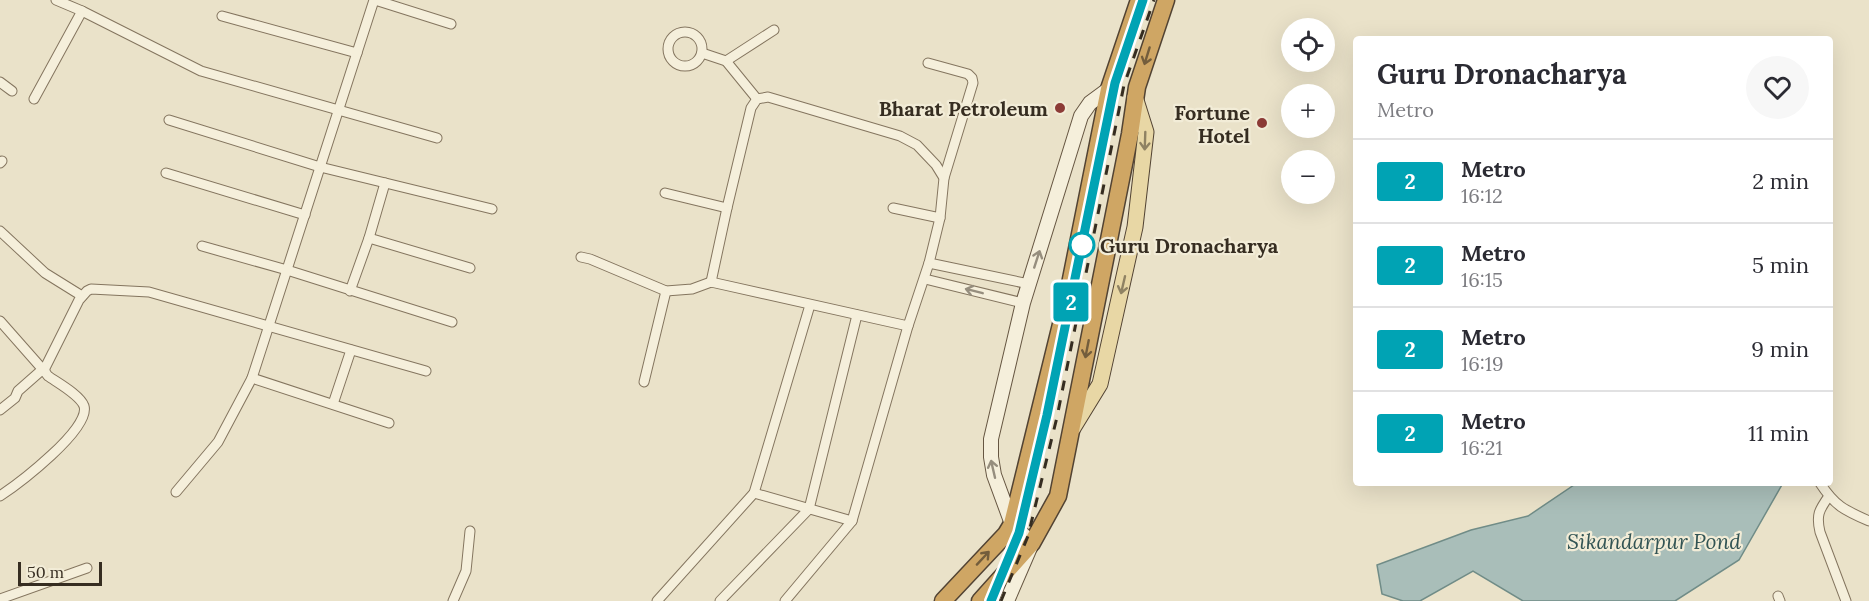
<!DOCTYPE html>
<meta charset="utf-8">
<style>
body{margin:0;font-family:Lora,serif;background:#f7f7f7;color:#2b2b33;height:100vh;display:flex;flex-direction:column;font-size:22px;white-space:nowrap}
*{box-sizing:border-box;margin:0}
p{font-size:20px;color:#7c7c81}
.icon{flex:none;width:33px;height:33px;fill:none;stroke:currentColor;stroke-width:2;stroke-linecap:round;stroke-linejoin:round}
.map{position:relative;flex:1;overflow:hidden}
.side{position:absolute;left:1353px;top:36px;width:480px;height:450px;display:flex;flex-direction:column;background:#fff;border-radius:6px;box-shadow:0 6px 24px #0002}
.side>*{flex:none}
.badge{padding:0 12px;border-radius:4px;font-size:21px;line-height:39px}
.tools{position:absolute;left:1281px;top:18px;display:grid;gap:12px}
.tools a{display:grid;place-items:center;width:54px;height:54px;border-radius:50%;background:#fff;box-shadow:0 6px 24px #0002;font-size:30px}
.scale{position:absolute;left:18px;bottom:15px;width:84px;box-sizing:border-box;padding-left:6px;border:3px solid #362d21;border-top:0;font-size:16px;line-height:21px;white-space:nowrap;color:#362d21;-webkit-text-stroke:4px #f2ecd7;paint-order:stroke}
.map>.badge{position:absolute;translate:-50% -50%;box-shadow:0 0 0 3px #fff}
.round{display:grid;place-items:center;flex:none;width:63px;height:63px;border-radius:32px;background:#f7f7f7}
.head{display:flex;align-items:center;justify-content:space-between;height:102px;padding:0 24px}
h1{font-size:28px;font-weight:700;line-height:45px}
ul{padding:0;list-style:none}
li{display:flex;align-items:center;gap:18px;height:84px;padding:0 24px;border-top:2px solid #e1e1e2}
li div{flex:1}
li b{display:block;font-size:22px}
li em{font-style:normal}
li .badge{min-width:66px;font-weight:700;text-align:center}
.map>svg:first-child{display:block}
</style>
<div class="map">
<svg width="1869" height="601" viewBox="0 0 1869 601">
<rect width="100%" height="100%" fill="#eae2c9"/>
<polygon fill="#a9beb9" stroke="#708c87" stroke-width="1.5" points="1577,483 1783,483 1739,560 1675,601 1523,601 1473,571 1420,601 1403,601 1382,594 1377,565 1471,530 1528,516"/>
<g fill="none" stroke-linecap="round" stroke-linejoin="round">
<g stroke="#84755f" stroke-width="11">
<g id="street">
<polyline points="56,0 82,11"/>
<polyline points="375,0 451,24"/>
<polyline points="222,16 357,53"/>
<circle cx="685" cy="49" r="17"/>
<polyline points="702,53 726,61 757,99"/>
<polyline points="726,61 774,30"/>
<polyline points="928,63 968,74 972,78 973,83 944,178"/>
<polyline points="0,82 12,91"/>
<polyline points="34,99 82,11 201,71 437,138"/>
<polyline points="169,120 320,167 492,209"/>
<polyline points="0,163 2,161"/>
<polyline points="166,173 305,215"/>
<polyline points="665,193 727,208"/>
<polyline points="893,208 940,218"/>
<polyline points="0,231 45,273 82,296"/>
<polyline points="369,238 470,268"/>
<polyline points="202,246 287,270 452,322"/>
<polyline points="581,257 590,259 666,291 692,289 711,282 908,326"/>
<polyline points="929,263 1029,284"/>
<polyline points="925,279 1023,303"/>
<polyline points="711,282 727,208 751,108 757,99 768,97 900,136 917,145 936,165 944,178 940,218 929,263 908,326 852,521 785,601"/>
<polyline points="350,291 369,238 385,183"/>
<polyline points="0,321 45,372"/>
<polyline points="252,378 389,423"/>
<polyline points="644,382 666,291"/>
<polyline points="333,404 351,350"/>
<polyline points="0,410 15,398 18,391 43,369"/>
<path d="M 1820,483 C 1835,506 1844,510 1869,521"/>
<polyline points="176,492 218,442 252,378 374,0"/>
<polyline points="754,493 852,521"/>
<path d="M 0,496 C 18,484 91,429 84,406 C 80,395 58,383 48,376 L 45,372 L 45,368 L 79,300 L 87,291 L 91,289 L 149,292 L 426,371"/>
<path d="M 1829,496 C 1819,510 1816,515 1820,532 L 1846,601"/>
<polyline points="1778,596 1780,601"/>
<polyline points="0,599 87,568"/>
<polyline points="453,601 466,571 470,531"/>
<polyline points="657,601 754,493 810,305"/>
<polyline points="720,601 809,509 857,315"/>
</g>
</g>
<g stroke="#665642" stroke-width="16">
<polyline id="secondary" points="1007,601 1032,543 1012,524 994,475 991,457 991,439 1023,303 1081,116 1090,103 1109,89"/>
</g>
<g stroke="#524333" stroke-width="17">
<polyline id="primary" points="1073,428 1100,384 1135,227 1146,132 1135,97"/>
</g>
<g stroke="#524333" stroke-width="19">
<g id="highway">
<polyline points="943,601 1006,534 1012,524 1066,304 1109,89 1139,0"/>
<polyline points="980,601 1032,543 1058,496 1130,134 1137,87 1166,0"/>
</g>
</g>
<use href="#street" stroke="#f5efdb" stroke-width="9"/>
<use href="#secondary" stroke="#f5efdb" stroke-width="14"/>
<use href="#primary" stroke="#e8d7a5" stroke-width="15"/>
<use href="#highway" stroke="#cfa664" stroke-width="16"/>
<g stroke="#362d21" stroke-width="3" stroke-dasharray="10 10" stroke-linecap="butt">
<polyline points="991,601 1019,533 1047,415 1115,83 1143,0"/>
<polyline points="1001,601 1028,536 1057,417 1124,85 1154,0"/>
</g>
</g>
<defs><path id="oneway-shaft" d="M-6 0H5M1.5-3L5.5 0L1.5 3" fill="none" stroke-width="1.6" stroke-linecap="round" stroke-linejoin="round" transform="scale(1.5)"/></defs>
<g stroke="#735d3c">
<use href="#oneway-shaft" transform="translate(1147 56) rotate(107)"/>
<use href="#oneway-shaft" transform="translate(1087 349) rotate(101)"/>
<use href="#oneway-shaft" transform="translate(983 558) rotate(-47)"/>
</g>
<g stroke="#8f8263">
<use href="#oneway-shaft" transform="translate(1145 141) rotate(92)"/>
<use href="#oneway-shaft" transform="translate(1123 285) rotate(103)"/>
</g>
<g stroke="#968e7e">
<use href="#oneway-shaft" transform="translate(1037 259) rotate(-72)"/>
<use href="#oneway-shaft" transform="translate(974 291) rotate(-166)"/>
<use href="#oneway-shaft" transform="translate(993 469) rotate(-103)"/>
</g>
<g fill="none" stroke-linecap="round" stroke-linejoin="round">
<g stroke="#fff" stroke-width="14">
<polyline id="line" points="991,601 1019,533 1047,415 1115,83 1143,0"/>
</g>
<use href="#line" stroke="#00a3b4" stroke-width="9"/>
</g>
<g fill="#8c3b36" stroke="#f2ecd7" stroke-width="2">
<circle cx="1060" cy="108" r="6"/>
<circle cx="1262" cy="123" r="6"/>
</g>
<circle fill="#fff" stroke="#00a3b4" stroke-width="3" cx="1082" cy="245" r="12"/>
<g text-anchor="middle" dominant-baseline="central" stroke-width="4.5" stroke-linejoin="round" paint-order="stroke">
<g font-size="20" font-weight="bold" fill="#362d21" stroke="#f2ecd7" text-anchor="end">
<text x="1048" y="108">Bharat Petroleum</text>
<text x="1250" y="112">Fortune<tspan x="1250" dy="23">Hotel</tspan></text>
</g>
<g font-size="20" font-weight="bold" fill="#362d21" stroke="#f2ecd7" text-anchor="start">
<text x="1100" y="245">Guru Dronacharya</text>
</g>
<g font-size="21" font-style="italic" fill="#325454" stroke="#f2ecd7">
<text x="1654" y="541">Sikandarpur Pond</text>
</g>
</g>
</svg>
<div class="tools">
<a><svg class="icon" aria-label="locate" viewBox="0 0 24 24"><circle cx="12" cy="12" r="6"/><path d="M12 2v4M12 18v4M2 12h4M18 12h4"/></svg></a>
<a>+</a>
<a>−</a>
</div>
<div class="scale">50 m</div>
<b class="badge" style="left:1071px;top:302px;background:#00a3b4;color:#fff">2</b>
<section class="side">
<div class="head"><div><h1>Guru Dronacharya</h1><p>Metro</p></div><a class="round"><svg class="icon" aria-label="heart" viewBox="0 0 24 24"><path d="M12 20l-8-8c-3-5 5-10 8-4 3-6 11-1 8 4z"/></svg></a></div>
<ul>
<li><span class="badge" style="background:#00a3b4;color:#fff">2</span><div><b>Metro</b><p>16:12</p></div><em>2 min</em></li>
<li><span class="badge" style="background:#00a3b4;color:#fff">2</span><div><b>Metro</b><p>16:15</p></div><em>5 min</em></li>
<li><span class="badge" style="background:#00a3b4;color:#fff">2</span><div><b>Metro</b><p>16:19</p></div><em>9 min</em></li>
<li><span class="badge" style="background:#00a3b4;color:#fff">2</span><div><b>Metro</b><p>16:21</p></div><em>11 min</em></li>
</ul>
</section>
</div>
